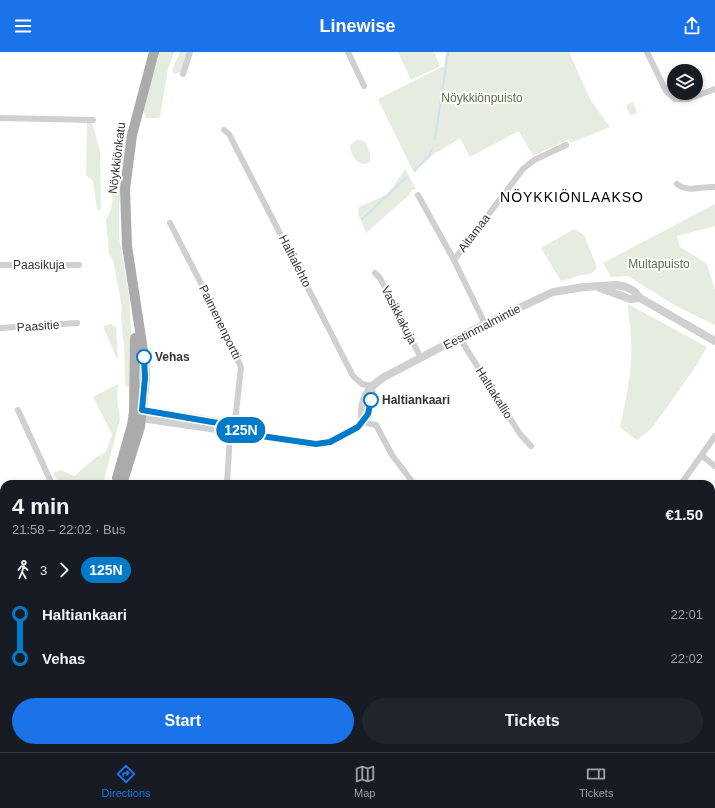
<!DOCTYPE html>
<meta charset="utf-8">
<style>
body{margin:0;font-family:Helvetica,sans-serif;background:#20242c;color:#f1f3f6;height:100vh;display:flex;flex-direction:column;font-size:15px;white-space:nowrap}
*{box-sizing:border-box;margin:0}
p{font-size:13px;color:#9ea1a6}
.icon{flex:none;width:22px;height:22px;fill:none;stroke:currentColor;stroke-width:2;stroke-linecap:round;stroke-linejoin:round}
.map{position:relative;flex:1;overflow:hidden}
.drawer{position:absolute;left:0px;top:428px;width:715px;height:272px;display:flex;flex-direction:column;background:#171b24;border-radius:12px 12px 0 0;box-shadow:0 2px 6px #0003}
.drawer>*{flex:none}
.badge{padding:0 8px;border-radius:13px;font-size:14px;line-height:26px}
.buttons{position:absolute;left:667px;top:12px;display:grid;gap:8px}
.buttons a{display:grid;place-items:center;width:36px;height:36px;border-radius:50%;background:#171b24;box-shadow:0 2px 6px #0003;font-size:20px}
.map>.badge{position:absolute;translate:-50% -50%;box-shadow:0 0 0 2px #fff}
.legs{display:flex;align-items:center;gap:6px;height:44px;padding:0 12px;font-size:13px}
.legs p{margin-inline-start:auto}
.overview{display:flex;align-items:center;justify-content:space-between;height:68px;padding:0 12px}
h1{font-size:22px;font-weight:600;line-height:30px}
.cta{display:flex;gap:8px;margin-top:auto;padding:8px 12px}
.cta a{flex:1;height:46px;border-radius:24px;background:#1a73e8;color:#fff;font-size:16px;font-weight:600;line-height:46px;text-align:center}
.cta a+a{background:#20242c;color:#f1f3f6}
ul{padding:0 12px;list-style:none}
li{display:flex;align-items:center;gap:14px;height:44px;font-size:15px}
li i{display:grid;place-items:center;width:6px;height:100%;margin:0 5px;background:currentColor}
li i::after{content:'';width:10px;height:10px;margin:-5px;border:3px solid;border-radius:50%;background:#171b24}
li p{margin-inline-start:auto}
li:first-child i{background:linear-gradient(#0000 50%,currentColor 0)}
li:last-child i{background:linear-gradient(currentColor 50%,#0000 0)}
header{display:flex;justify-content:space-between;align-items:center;height:52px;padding:0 12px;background:#1a73e8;color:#fff;font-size:18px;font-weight:600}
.dock{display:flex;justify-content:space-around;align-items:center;height:56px;border-top:1px solid #363941;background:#171b24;font-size:11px;color:#9ea1a6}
.dock a{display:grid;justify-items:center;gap:2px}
.dock .on{color:#1a73e8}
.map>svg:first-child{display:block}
</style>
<header><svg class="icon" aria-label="menu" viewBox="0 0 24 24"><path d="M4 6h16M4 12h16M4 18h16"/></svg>Linewise<svg class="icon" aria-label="share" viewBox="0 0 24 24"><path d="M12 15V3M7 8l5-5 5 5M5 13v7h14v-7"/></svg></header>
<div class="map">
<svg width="715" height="700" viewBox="0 0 715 700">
<rect width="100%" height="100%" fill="#fff"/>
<g fill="#e6ecdf">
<polygon points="160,0 174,0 168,17 160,64 159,66 146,66 143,57"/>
<polygon points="180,0 187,0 181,20 174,22 172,18"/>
<polygon points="398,0 434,0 440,14 411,28"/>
<polygon points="446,0 569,0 591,49 610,75 570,91 569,87 533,104 519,79 470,105 460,86 431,104 414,121 378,47 444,14"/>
<polygon points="633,50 637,61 630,64 626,53"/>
<polygon points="92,70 100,99 101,158 97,158 93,129 86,123 87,71"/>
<path d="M 124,84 L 127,84 L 119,155 L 119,185 L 129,244 L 132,293 L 131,334 L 127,335 L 125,331 L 124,294 L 121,265 L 122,256 L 113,208 L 109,202 L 106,167 C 115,155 112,142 114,127 C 115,112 119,98 124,84 Z"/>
<path d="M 358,87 L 365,90 L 370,101 L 370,110 C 359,117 350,103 350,93 Z"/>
<polygon points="405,117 416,137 412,138 409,143 366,181 358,161 359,155 386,143 393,135"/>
<polygon points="715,152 715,174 677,184 680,195 707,212 715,239 715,273 676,254 628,224 611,225 603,211"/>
<path d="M 574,177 L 584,183 L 597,215 C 592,225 585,221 577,224 C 571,226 568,228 561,229 L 541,196 Z"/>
<path d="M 628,252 L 707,295 L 696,314 L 652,376 L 637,388 L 620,375 C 626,347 633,317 631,289 C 631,276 628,265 628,252 Z"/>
<polygon points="111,272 116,275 118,305 116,305 103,274"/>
<path d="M 118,332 L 117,347 L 120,367 L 103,432 L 59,432 L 53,421 L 61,418 L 74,424 C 85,416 93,405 106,400 L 112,382 L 93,345 Z"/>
<polygon points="4,500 4,696 81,696 83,700 0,700 0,502"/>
<polygon points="715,656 715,700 688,700 689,696 711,696 711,657"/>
<polygon points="231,696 247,698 265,696 347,696 341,700 231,700"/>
</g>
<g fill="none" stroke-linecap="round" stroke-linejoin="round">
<g stroke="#cfe2ee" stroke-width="2">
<polyline points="435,87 448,0"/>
<polyline points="415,118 429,104 432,97"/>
<polyline points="362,167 408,124"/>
</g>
<g stroke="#d0d0d0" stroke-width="6">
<polyline points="348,0 364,34"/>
<polyline points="647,0 666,39 675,47 688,47 715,37"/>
<polyline points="183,22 190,0"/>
<polyline points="0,66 93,68"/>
<polyline points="224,78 229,82 353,324 362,332 371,334"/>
<path d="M 677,132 C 688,141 702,134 715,135"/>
<polyline points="418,143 454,208"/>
<polyline points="170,171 214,257 241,315 236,361 230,383 227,432"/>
<polyline points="0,213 79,213"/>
<polyline points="375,221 380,226 421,306"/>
<polyline points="485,272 454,208 523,117 534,108 566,93"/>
<polyline points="0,276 77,271"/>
<polyline points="459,285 520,382 531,394"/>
<polyline points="18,358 52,432"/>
<polyline points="362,370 376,373 392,403 414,432"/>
<polyline points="702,404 715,414"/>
<polyline points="681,432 715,384"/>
<polyline points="0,496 4,494"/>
<polyline points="711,584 715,582"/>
<polyline points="208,696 213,700"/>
<polyline points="379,696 383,700"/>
<polyline points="221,700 222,696"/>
<polyline points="478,700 480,696"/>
<polyline points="574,700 582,696"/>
</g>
<g stroke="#d0d0d0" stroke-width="8">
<polyline points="600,236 630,247 640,246"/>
<polyline points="138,359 143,358 224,371 261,384 310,392 322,392 334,388 358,375 362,370 368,362 372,343 371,334"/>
<polyline points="136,362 141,366 223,378 232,375"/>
<path d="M 362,370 C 361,347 365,338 384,325 L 485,272 L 553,240 L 584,235 L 616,233 L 626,235 L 634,239 L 640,246 L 715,289"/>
</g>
<g stroke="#ababab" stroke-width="10">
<polyline points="117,426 132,373 134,360 135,286"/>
<polyline points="122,432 140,375 145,326 144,305 127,194 125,137 132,83 154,0"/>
<polyline points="94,696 96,700"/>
</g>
</g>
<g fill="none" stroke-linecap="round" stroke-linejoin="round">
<g stroke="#fff" stroke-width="9">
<polyline id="line-1" points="144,305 145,326 142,358 224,372 261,384 316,392 330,390 358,375 368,362 371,348"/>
</g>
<use href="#line-1" stroke="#007ac9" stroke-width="6"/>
</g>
<g fill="#fff" stroke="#007ac9" stroke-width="2">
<circle cx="144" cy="305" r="7"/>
<circle cx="371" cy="348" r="7"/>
</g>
<g text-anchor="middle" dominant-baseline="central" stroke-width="4" stroke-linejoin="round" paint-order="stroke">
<g font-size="12" fill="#56703f" stroke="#fff">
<text x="482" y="46">Nöykkiönpuisto</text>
<text x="659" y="212">Multapuisto</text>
</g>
<g font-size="12" fill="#333" stroke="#fff">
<text transform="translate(117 106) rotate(-83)">Nöykkiönkatu</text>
<text transform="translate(474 181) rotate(-53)">Aitamaa</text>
<text transform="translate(295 209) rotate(63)">Haltialehto</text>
<text x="39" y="213">Paasikuja</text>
<text transform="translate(399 263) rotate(63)">Vasikkakuja</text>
<text transform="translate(220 270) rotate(64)">Paimenenportti</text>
<text transform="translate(38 274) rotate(-4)">Paasitie</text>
<text transform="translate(482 275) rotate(-27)">Eestinmalmintie</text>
<text transform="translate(494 341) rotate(58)">Haltiakallio</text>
</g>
<g font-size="12" font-weight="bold" fill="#333" stroke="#fff" text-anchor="start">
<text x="155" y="305">Vehas</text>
<text x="382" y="348">Haltiankaari</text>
</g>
<g font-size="14" letter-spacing="1" fill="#000" stroke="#fff">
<text x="572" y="145">NÖYKKIÖNLAAKSO</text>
</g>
</g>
</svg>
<div class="buttons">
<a><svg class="icon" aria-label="layers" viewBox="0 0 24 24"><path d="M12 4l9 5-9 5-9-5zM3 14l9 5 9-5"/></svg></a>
</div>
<b class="badge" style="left:241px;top:378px;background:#007ac9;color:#fff">125N</b>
<section class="drawer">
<div class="overview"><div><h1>4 min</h1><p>21:58 – 22:02 · Bus</p></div><b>€1.50</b></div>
<div class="legs"><svg class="icon" aria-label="walk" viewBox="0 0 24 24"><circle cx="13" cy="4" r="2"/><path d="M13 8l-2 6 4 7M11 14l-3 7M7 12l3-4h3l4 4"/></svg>3<svg class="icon" aria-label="forward" viewBox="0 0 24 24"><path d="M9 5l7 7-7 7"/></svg><b class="badge" style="background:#007ac9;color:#fff">125N</b></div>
<ul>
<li><i style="color:#007ac9"></i><b>Haltiankaari</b><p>22:01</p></li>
<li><i style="color:#007ac9"></i><b>Vehas</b><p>22:02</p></li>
</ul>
<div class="cta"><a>Start</a><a>Tickets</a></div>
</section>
</div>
<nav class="dock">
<a class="on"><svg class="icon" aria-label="directions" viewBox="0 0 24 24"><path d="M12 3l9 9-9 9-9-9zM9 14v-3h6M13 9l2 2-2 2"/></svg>Directions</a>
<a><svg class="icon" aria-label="map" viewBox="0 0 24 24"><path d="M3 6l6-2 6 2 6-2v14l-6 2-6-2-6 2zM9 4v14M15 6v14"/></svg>Map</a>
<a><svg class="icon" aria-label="tickets" viewBox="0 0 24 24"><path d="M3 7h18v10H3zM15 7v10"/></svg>Tickets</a>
</nav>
